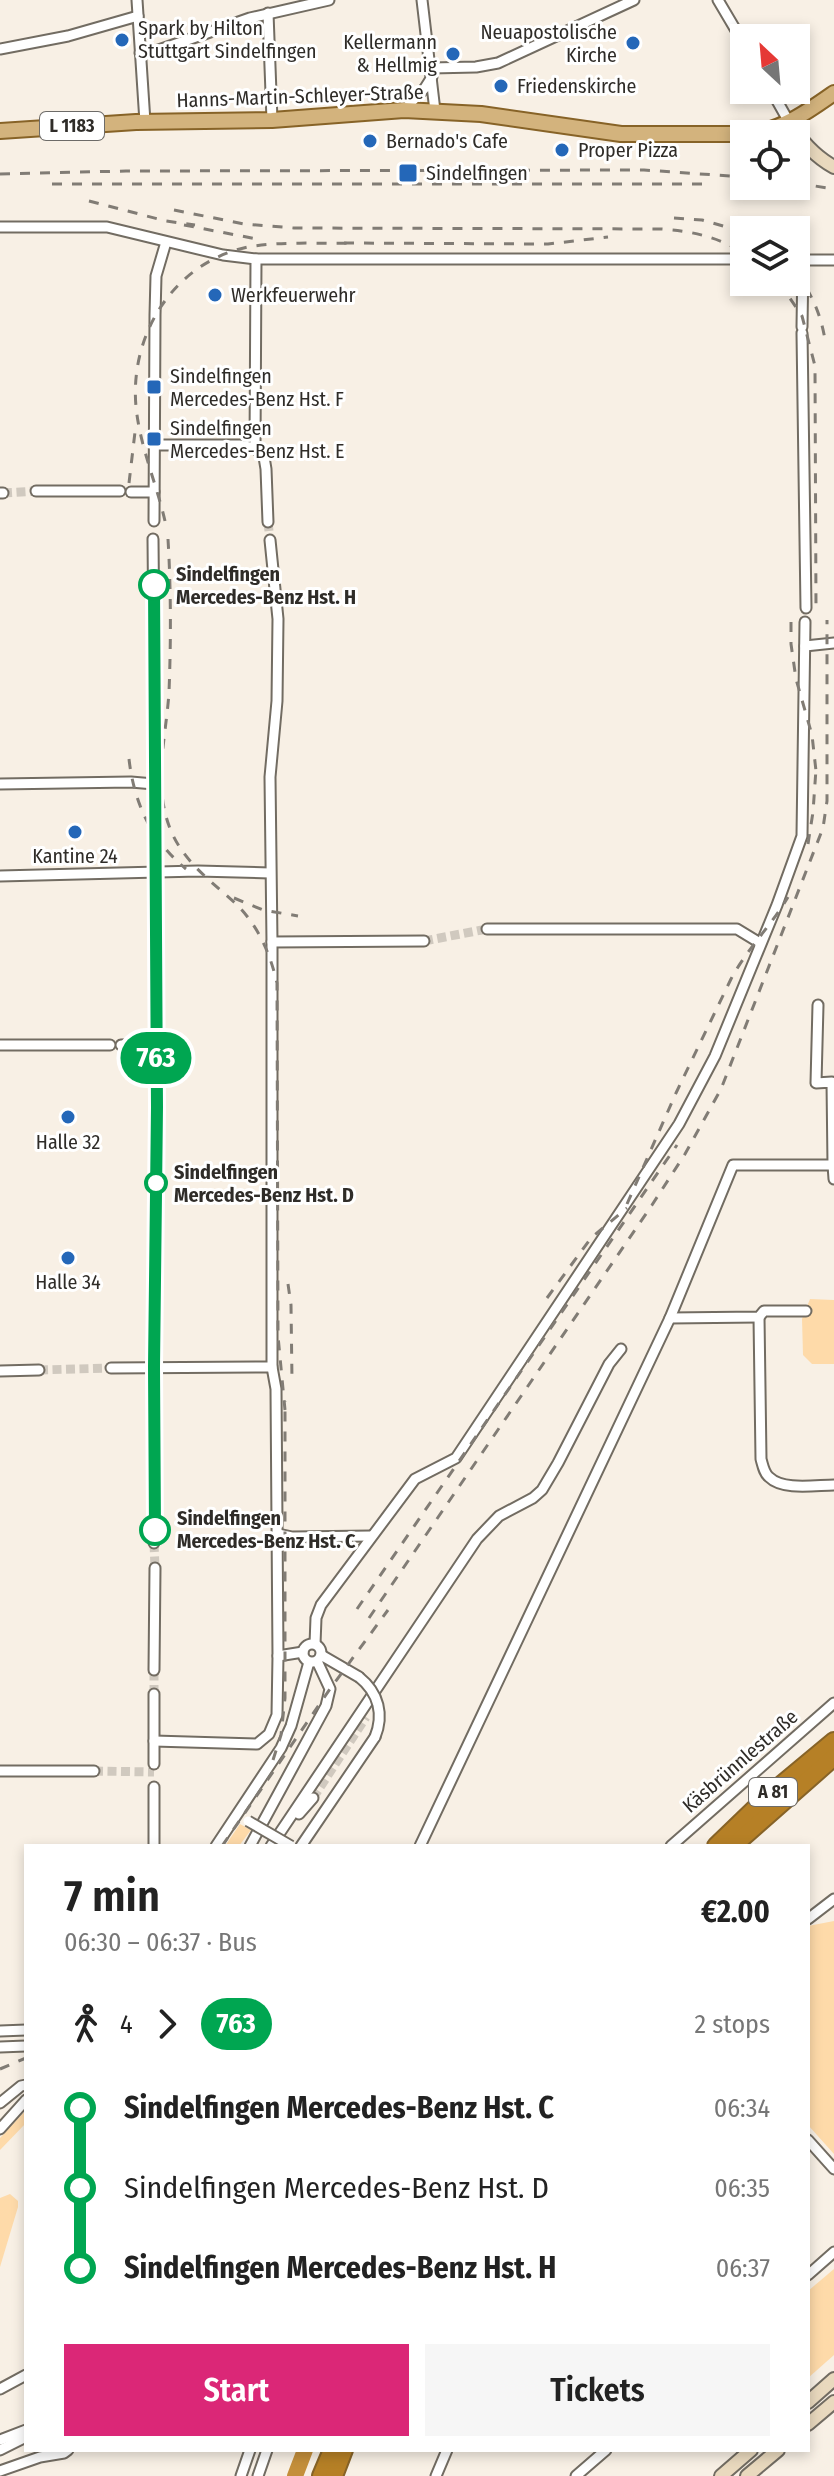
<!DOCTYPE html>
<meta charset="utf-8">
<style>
body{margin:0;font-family:"Fira Sans Condensed",sans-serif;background:#f6f6f6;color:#222;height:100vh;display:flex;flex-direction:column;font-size:30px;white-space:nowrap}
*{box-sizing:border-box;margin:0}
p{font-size:26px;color:#767676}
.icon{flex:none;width:44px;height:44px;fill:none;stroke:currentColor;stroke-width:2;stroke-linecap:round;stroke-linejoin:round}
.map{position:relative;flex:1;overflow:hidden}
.sheet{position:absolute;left:24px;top:1844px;width:786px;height:608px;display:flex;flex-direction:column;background:#fff;border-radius:0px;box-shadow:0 4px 12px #0003}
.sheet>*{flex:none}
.badge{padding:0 16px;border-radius:26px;font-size:28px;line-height:52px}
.needle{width:52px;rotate:334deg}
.controls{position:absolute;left:730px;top:24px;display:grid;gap:16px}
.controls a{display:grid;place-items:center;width:80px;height:80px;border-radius:0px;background:#fff;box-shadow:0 4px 12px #0003;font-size:40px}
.map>.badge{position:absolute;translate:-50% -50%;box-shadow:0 0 0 4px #fff}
.legs{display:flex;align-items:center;gap:12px;height:88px;padding:0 40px;font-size:26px}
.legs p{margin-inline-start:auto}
.head{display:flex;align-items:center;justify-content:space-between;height:136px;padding:0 40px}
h1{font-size:44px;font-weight:600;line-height:60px}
.button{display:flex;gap:16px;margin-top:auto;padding:16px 40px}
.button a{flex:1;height:92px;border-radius:0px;background:#db2777;color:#fff;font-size:32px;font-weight:600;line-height:92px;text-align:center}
.button a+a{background:#f6f6f6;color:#222}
ul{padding:0 40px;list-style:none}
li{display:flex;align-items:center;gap:28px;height:80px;font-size:30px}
li i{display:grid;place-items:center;width:12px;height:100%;margin:0 10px;background:currentColor}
li i::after{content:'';width:20px;height:20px;margin:-10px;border:6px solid;border-radius:50%;background:#fff}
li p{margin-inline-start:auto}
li:first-child i{background:linear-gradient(#0000 50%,currentColor 0)}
li:last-child i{background:linear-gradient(currentColor 50%,#0000 0)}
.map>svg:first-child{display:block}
</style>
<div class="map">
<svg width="834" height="2476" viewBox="0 0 834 2476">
<rect width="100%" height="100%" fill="#f8f0e5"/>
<g fill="#fedaa9">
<polygon points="810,1299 834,1300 834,1364 812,1364 803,1355 802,1319"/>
<polygon points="240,1824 251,1830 239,1846 225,1846"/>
<polygon points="834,1921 834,2154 808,2125 808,1926"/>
<polygon points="26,2110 26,2123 0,2150 0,2138"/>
<polygon points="10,2194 18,2201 18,2207 0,2267 0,2198"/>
<polygon points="834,2269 834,2355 808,2378 808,2291"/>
</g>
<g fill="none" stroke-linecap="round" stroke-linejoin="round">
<polyline stroke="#c48f3b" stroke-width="16" points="295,2476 305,2450"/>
<g stroke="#d0c9bf" stroke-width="9" stroke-dasharray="9 4.5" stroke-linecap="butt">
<polyline points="3,493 36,491"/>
<polyline points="268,522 270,540"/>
<polyline points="424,941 487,929"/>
<polyline points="155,1169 156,1201"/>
<polyline points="39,1370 111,1368"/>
<polyline points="154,1543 155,1568"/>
<polyline points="154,1694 154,1670"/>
<polyline points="94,1771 154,1772"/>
<polyline points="313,1798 366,1717"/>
</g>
<g stroke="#726c62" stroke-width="13">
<g id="street">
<polyline points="137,0 145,122"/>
<polyline points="422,0 435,111"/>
<polyline points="718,0 744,44"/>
<polyline points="268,13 272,120"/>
<polyline points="0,49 68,36 138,16"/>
<polyline points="140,53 153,52 250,18 329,0"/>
<polyline points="431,68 476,67 498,63 634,0"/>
<polyline points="771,90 789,122"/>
<polyline points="404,110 425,88 432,77"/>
<polyline points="0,227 107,227 223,255 256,259 744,259"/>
<polyline points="256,259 255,448 264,457 266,469 268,522"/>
<polyline points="796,260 834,260"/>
<polyline points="802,327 803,259"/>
<polyline points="802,333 806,608"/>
<polyline points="154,445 239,445 255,448"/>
<polyline points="36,491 120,491"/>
<polyline points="131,492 154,492"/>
<polyline points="0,493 3,493"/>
<polyline points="154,521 155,315 156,276 166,242"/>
<polyline points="153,539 155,745"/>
<polyline points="805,646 834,643"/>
<polyline points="155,757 155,1169"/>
<polyline points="0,784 131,782 154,784"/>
<polyline points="0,876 198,871 270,873"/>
<polyline points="487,929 737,929 760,943"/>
<polyline points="272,942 424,941"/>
<polyline points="0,1045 110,1045"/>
<polyline points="121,1045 155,1044"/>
<polyline points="833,1165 834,1179"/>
<path d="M 759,1317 L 761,1459 C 763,1466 764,1473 769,1477 C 783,1491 816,1485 834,1485"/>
<polyline points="670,1318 759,1317 764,1311 806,1311"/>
<polyline points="155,1325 156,1201"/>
<polyline points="111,1368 272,1367"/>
<polyline points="0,1371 39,1370"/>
<polyline points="278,1534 292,1537 371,1536"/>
<polyline points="154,1543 155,1338"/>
<circle cx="312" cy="1653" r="9"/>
<polyline points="315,1644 316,1618 321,1605 415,1479 456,1458 679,1124 715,1056 777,905 802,836 805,622"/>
<polyline points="321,1655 359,1677"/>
<polyline points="278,1656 303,1652"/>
<polyline points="154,1670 155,1568"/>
<polyline points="154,1694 154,1764"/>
<polyline points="154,1741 257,1744 269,1734 277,1715 278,1656 276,1389 272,1367 272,942 270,777 277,701 278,619 270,540"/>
<polyline points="0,1771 94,1771"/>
<polyline points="154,1787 154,1846"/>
<polyline points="299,1814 313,1798"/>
<polyline points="216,1846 281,1748 291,1726 309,1662"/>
<polyline points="250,1846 326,1706 330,1689 317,1661"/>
<polyline points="271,1846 477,1539 499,1516 533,1498 542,1490 558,1463 609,1364 621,1349"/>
<polyline points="301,1846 375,1737"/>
<polyline points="420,1846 670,1318 733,1165 833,1165 832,1082 816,1083 818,1005"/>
<polyline points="671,1846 834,1703"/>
<polyline points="808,1919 834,1899"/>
<polyline points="0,2031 26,2030"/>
<polyline points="0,2047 26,2046"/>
<polyline points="0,2103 21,2086 26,2085"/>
<polyline points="0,2129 26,2100"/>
<polyline points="808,2140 834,2169"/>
<polyline points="808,2275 834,2252"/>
<polyline points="0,2389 26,2375"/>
<polyline points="0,2440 26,2430"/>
<polyline points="0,2450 26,2437"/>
<polyline points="0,2471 40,2457 64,2453 68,2450"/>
<polyline points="241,2476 250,2450"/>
<polyline points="258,2476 267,2450"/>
<polyline points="436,2476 447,2450"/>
<polyline points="576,2476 606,2450"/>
</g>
</g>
<g stroke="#726c62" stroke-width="16">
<g id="secondary">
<path d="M 789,122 C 801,141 814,156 834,167"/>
<polyline points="808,2402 834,2379"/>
<polyline points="808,2424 834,2402"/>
<polyline points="721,2476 751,2450"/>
<polyline points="747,2476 778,2450"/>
</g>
</g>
<g stroke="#876327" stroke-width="18">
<g id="primary">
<polyline points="0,131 136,122 272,120 404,110 481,114 621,134 744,134"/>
<path d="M 749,134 C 782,130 807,112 834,93"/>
</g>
</g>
<g stroke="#876327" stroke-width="20">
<g id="highway">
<polyline points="716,1846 769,1795 834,1741"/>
<polyline points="733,1846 834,1757"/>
<polyline points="321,2476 332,2450"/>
<polyline points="334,2476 344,2450"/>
</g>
</g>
<use href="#street" stroke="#fff" stroke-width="9"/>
<use href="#secondary" stroke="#e9d9be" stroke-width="12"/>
<use href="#primary" stroke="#d3b37d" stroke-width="14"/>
<use href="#highway" stroke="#b68026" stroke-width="16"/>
<g stroke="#817c75" stroke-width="3" stroke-dasharray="10 10" stroke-linecap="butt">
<polyline points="0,174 126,171 644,170 744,177"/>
<polyline points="796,183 834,189"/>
<polyline points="52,184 712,184"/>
<polyline points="89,201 166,221 195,225"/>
<path d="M 174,210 L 244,224 L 294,228 L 661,229 C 692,231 718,237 744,253"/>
<polyline points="674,218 702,220 744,232"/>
<polyline points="184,225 262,240"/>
<polyline points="344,243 548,244 608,237"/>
<path d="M 796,272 C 811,293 821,314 825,340"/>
<polyline points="779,282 802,316 815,366 816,608"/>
<polyline points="129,483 135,432"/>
<path d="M 165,521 C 157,486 142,451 137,415 C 126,340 171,263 248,247 C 282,241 318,244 352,243"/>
<path d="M 168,539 C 171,589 171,641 169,692 C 166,739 152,785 171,831 C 185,863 210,880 235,903 C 258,925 270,953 277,983 L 278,1336 L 285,1410"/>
<polyline points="791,622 791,644 796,679 812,735 816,771"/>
<path d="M 129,759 C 134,803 151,840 186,869"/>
<polyline points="808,844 813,812 816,769"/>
<polyline points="234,898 263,910 298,916"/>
<path d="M 627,1204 L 676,1093 L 731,979 C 747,949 771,926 788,897"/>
<polyline points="288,1284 291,1305 292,1380"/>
<polyline points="547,1298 591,1238 627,1208"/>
<polyline points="357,1609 677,1145"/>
<polyline points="369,1618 652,1205 685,1154 721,1089 823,828 827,801 827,620"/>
<polyline points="273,1760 281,1735 285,1698 285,1401"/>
<polyline points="222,1846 330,1689 388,1610"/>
<polyline points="0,2069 26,2058"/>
</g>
<g stroke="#726c62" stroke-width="13" stroke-linecap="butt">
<g id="street-bridge">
<path d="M 359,1677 C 379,1693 384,1715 375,1737"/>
<polyline points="248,1821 291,1846"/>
</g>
</g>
<use href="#street-bridge" stroke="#fff" stroke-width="9"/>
</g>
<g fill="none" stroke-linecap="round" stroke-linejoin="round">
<g stroke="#fff" stroke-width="18">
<polyline id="line-1" points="154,585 157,1107 154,1367 155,1530"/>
</g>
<use href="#line-1" stroke="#00a651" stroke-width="12"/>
</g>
<g fill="#2467b8" stroke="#fff" stroke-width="3">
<circle cx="122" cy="40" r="8"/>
<circle cx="633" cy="43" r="8"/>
<circle cx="453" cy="54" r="8"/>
<circle cx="501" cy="86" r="8"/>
<circle cx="370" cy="141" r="8"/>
<circle cx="562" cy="150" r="8"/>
<rect x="398" y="163" width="20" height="20" rx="4"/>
<circle cx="215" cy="295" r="8"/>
<rect x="146" y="379" width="16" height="16" rx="4"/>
<rect x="146" y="431" width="16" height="16" rx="4"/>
<circle cx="75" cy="832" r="8"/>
<circle cx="68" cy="1117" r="8"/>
<circle cx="68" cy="1258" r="8"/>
</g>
<g fill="#fff" stroke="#00a651" stroke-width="4">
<circle cx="154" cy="585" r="14"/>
<circle cx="156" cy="1183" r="10"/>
<circle cx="155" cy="1530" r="14"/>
</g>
<g text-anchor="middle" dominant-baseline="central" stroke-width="6" stroke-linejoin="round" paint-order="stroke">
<g fill="#fff" stroke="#6d6b68" stroke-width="2">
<rect x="40" y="112" width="64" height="28" rx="6"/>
<rect x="749" y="1778" width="48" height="28" rx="6"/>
</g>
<g font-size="18" font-weight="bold" fill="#2f2c28">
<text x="72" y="126">L 1183</text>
<text x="773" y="1792">A 81</text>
</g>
<g font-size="20" fill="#2f2c28" stroke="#fff" text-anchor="start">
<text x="138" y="28">Spark by Hilton<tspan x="138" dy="23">Stuttgart Sindelfingen</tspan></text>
<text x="617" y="32" text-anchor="end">Neuapostolische<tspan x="617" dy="23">Kirche</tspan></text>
<text x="437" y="42" text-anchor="end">Kellermann<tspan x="437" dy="23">&amp; Hellmig</tspan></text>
<text x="517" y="86">Friedenskirche</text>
<text x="386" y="141">Bernado's Cafe</text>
<text x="578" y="150">Proper Pizza</text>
<text x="426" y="173">Sindelfingen</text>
<text x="231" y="295">Werkfeuerwehr</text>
<text x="170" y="376">Sindelfingen<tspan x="170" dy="23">Mercedes-Benz Hst. F</tspan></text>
<text x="170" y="428">Sindelfingen<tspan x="170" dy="23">Mercedes-Benz Hst. E</tspan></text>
<text x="75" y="856" text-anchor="middle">Kantine 24</text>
<text x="68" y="1142" text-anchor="middle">Halle 32</text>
<text x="68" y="1282" text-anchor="middle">Halle 34</text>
</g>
<g font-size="20" fill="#2f2c28" stroke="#fff">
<text transform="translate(300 96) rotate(-2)">Hanns-Martin-Schleyer-Straße</text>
<text transform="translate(740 1761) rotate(-41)">Käsbrünnlestraße</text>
</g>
<g font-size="20" font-weight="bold" fill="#2f2c28" stroke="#fff" text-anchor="start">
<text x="176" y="574">Sindelfingen<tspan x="176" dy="23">Mercedes-Benz Hst. H</tspan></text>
<text x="174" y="1172">Sindelfingen<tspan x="174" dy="23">Mercedes-Benz Hst. D</tspan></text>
<text x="177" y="1518">Sindelfingen<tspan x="177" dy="23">Mercedes-Benz Hst. C</tspan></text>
</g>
</g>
</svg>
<div class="controls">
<a><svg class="needle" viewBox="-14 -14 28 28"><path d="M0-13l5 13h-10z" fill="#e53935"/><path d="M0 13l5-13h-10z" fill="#767676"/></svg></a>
<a><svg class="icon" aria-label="locate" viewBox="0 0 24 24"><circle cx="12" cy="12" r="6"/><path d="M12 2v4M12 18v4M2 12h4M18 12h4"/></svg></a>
<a><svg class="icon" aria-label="layers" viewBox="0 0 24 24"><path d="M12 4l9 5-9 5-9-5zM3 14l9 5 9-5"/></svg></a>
</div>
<b class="badge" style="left:156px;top:1058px;background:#00a651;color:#fff">763</b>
<section class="sheet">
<div class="head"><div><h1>7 min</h1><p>06:30 – 06:37 · Bus</p></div><b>€2.00</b></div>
<div class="legs"><svg class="icon" aria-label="walk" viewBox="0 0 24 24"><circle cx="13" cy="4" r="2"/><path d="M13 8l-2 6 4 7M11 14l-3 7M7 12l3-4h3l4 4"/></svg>4<svg class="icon" aria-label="forward" viewBox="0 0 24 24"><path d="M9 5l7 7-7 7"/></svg><b class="badge" style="background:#00a651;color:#fff">763</b><p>2 stops</p></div>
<ul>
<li><i style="color:#00a651"></i><b>Sindelfingen Mercedes-Benz Hst. C</b><p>06:34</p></li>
<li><i style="color:#00a651"></i><span>Sindelfingen Mercedes-Benz Hst. D</span><p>06:35</p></li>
<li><i style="color:#00a651"></i><b>Sindelfingen Mercedes-Benz Hst. H</b><p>06:37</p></li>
</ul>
<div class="button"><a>Start</a><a>Tickets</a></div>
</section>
</div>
